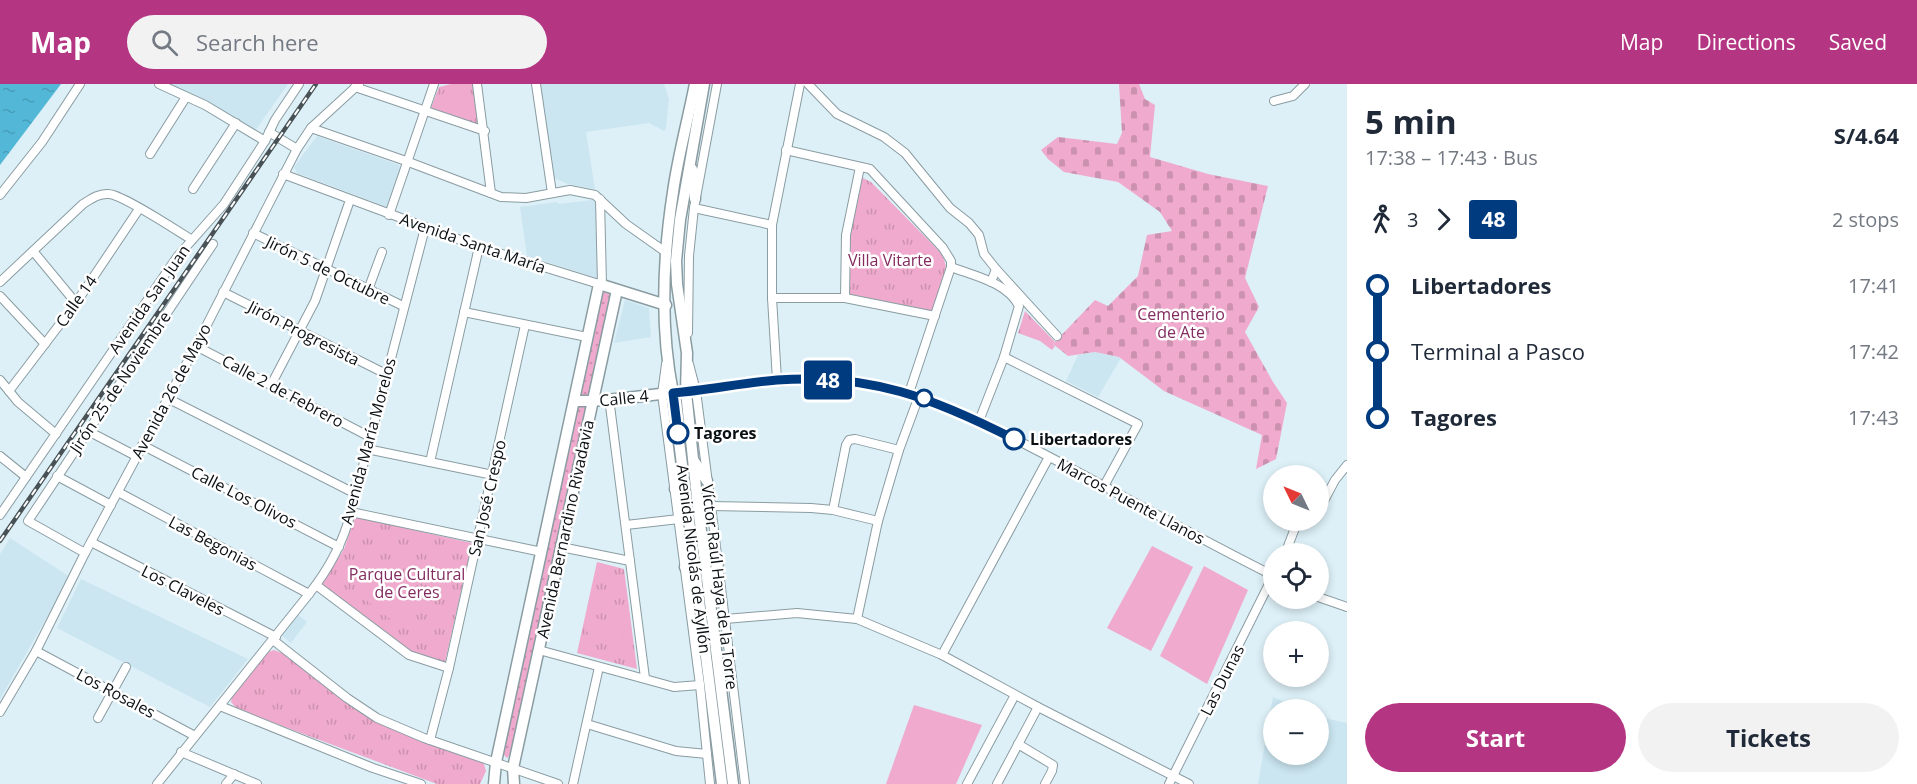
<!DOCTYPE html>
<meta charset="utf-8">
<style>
body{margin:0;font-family:"Open Sans",sans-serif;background:#f2f2f3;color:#1f2937;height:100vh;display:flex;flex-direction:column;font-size:22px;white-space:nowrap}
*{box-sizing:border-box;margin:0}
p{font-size:20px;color:#747a83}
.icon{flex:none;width:33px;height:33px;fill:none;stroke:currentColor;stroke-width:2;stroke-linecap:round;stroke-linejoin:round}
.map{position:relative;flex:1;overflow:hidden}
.sheet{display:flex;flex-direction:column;background:#fff;width:570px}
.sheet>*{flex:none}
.badge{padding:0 12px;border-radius:4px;font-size:21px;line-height:39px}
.needle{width:39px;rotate:313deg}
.controls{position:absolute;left:1263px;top:381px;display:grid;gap:12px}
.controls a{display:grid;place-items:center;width:66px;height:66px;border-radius:50%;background:#fff;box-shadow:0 3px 9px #0003;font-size:30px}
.map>.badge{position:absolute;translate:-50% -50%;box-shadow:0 0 0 3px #fff}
.legs{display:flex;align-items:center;gap:9px;height:66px;padding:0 18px;font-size:20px}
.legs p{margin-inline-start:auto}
.head{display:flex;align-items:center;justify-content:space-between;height:102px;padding:0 18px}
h1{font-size:33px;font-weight:700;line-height:45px}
.button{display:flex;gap:12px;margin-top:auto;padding:12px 18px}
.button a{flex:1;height:69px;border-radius:36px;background:#b43582;color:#fff;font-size:24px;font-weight:700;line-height:69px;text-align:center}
.button a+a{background:#f2f2f3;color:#1f2937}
ul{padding:0 18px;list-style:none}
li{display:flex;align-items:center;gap:21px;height:66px;font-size:22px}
li i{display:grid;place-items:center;width:9px;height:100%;margin:0 8px;background:currentColor}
li i::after{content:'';width:15px;height:15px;margin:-8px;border:4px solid;border-radius:50%;background:#fff}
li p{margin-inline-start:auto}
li:first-child i{background:linear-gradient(#0000 50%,currentColor 0)}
li:last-child i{background:linear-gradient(currentColor 50%,#0000 0)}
header{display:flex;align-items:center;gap:36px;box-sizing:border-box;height:84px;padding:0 30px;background:#b43582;color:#fff}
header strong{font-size:28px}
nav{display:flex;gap:33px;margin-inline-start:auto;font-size:21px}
.search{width:420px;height:54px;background:#f2f2f3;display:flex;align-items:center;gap:15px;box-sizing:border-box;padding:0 21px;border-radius:33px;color:#747a83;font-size:22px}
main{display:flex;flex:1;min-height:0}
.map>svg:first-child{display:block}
</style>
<header>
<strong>Map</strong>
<div class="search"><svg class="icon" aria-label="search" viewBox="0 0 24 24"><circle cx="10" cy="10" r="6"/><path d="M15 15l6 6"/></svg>Search here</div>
<nav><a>Map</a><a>Directions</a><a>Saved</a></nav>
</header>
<main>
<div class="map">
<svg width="1347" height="700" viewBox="0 0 1347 700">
<defs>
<pattern id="grass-dots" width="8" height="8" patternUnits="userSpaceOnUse" patternTransform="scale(1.5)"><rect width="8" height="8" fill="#efaacd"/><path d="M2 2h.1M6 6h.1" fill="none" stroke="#cc91af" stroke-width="1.8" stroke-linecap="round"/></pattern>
<pattern id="cemetery-stones" width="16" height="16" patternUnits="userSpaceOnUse" patternTransform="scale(1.5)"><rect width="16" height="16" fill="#efaacd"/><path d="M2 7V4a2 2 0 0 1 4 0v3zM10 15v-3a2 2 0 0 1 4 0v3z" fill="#cc91af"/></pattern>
<pattern id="park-tufts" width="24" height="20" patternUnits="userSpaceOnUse" patternTransform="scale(1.5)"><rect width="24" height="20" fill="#efaacd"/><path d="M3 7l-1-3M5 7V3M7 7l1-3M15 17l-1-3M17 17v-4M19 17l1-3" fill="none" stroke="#cc91af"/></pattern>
<pattern id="water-ripples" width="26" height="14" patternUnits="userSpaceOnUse" patternTransform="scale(1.5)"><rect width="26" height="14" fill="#53b8d8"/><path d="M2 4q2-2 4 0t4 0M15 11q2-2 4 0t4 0" fill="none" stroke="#479db8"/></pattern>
</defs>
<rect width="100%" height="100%" fill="#ddf0f7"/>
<g fill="#cbe6f1">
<polygon points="169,0 288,0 255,47"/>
<polygon points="540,0 664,0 669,15 666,44 664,47 649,39 586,48 595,105 568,100 554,94"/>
<polygon points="317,52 399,81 401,85 387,123 297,89 294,83"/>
<polygon points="592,116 597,120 599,186 598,194 527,172 520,123 557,118 558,120"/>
<polygon points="625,216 649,224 651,253 614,259"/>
<polygon points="1095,268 1121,274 1098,313 1066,297 1078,271"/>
<polygon points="10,454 70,493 0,615 0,470"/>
<polygon points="81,495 248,575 210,623 57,544"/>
<polygon points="297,530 307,538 291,559 280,550"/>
<polygon points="1273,613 1301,625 1274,626 1274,670 1318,670 1319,633 1347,639 1347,700 1258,700"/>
</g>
<g fill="url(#grass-dots)">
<polygon points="604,208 611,211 589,311 581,311 601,211"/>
<polygon points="578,321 585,322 586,324 510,671 507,674 503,670"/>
</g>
<polygon fill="url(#cemetery-stones)" points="1119,0 1139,0 1145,15 1155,21 1150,73 1208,90 1268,102 1245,194 1259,223 1245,248 1273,298 1287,319 1276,375 1256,385 1262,351 1164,307 1119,273 1095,268 1068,272 1053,260 1095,216 1108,222 1138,192 1147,151 1172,147 1160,128 1118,98 1064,88 1048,75 1041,66 1058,53 1117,60 1122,49"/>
<g fill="url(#park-tufts)">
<polygon points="451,0 473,0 480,44 431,24 439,3"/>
<polygon points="861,93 871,98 943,171 946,183 932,227 849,210 850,154"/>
<polygon points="1025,227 1055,258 1053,260 1055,262 1052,266 1040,257 1018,249"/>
<polygon points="355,433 472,459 445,578 423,573 409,566 321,501 344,465"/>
<polygon points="597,478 624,485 637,585 577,569"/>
<polygon points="274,566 287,571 384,642 481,677 484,680 486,687 480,700 437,700 237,625 231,618 232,611 268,568"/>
</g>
<g fill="#efaacd">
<polygon points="443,9 473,21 468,36 437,24"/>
<polygon points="1152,462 1193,483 1151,567 1107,544"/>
<polygon points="1204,482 1248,506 1207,600 1160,572"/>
<polygon points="383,494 415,519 398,541 366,516"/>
<polygon points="592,532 625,546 619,563 586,547"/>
<polygon points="914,621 982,641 956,700 886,700"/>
</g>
<polygon fill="url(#water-ripples)" points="0,0 61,0 0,81"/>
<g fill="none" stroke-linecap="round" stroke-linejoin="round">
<g stroke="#8a9ca2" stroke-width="10">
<g id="minor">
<polyline points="159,0 205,21 265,57"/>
<polyline points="477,0 491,109"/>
<polyline points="536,0 552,109"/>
<polyline points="808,0 837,30 884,53 905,69 950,124 969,139 979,151 984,170 996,185 991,198"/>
<polyline points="355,3 485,47"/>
<polyline points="1274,17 1293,12 1305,0"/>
<polyline points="311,44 406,77 501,113 526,114 570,106 595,111 626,140 667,169"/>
<polyline points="269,48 297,65"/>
<polyline points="786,66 870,85 943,164 951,177 951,183 909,309"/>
<polyline points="150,70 186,13"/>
<polyline points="283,90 479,163 599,200"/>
<polyline points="193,105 236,39"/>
<polyline points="0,111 42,58 80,0"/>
<polyline points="600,115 602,201"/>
<polyline points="694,124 772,141"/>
<polyline points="389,131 434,0"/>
<polyline points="253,149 403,222"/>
<polyline points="33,167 76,219"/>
<path d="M 951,183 C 974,192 1007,198 1019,222 L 1004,273 L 979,337"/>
<polyline points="996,185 1057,252"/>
<path d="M 0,198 L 83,120 C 91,115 99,109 109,110 C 123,111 176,146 192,156"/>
<polyline points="368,206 382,168"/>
<polyline points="223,208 386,290"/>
<polyline points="0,212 45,260"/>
<polyline points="772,214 845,214 935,232"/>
<polyline points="845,214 846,151 860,83"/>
<polyline points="464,228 587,253"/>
<polyline points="688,249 689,172 694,124 717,0"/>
<polyline points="196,262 370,353"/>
<polyline points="1004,273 1138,340 1104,402"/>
<polyline points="666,280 662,310 700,601 710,700"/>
<polyline points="689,280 696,307 711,422 745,700"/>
<polyline points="0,296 18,318 56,350"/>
<polyline points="777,296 772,214 772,141 800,0"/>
<polyline points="271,301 315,217 350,116"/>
<polyline points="9,307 76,219 139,125"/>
<path d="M 692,307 C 748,301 803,291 859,299 C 933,309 996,345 1061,379 C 1132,417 1202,456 1274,492"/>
<polyline points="167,314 356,410"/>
<polyline points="609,314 645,594"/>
<polyline points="88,347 136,372"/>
<polyline points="142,361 339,463"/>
<polyline points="367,365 493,391"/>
<polyline points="0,372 26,393"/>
<polyline points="430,378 479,163"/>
<polyline points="57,392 111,421"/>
<polyline points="118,408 309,510"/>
<polyline points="711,422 811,424 833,426 878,437"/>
<polyline points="833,426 846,361 849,356 855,355 899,366"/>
<polyline points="351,428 542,468"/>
<polyline points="1318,428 1335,396 1347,381"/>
<polyline points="0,431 177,173 224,120 265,57 275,36 299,0"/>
<polyline points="626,441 679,435"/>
<polyline points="91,458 276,553"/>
<polyline points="561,463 630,477"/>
<polyline points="85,469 28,437 213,160"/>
<polyline points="1285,470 1295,444 1309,436"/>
<polyline points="316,501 409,571 449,584"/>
<polyline points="1318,513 1347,523"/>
<polyline points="725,535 797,529 857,535 942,571 1038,623 1189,700"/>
<polyline points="857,535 878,437 899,366 919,312"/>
<polyline points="273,556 347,614 377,634 424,654 558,700"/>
<polyline points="539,566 674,603 700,601"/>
<polyline points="36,567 195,652"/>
<polyline points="942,571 1049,373"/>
<polyline points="220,622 373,684 421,700"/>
<polyline points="0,628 36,567 85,469 196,262 297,65 311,44 359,0"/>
<polyline points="98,634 126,583"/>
<polyline points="587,640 676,667 707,670"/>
<polyline points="430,656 449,584 525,241"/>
<polyline points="1018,660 1053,681 1052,687 1045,700"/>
<polyline points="181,668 257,700"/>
<path d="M 157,700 L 309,510 C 329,485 343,459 351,428 L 425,144"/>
<polyline points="226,700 234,690"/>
<polyline points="573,700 599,583"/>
<polyline points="967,700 1015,611"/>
<polyline points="997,700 1038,623"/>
<polyline points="1169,700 1273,492"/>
</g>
</g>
<g stroke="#8a9ca2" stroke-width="13">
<g id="major">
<path d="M 695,0 C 688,36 678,72 673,108 C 663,173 660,244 673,309 L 722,700"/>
<polyline points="704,0 680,136 676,177 677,200 687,269 686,308 698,423 733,700"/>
<polyline points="692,85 695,115"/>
<path d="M 575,317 C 609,318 645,311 679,308"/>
<polyline points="694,377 707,397"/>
<polyline points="675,405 680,385"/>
<polyline points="685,483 695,502"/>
<polyline points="710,502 718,479"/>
<polyline points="494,700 496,678 599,200 666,221"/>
<polyline points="514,700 513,684 617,206"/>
</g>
</g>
<use href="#minor" stroke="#fff" stroke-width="8"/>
<use href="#major" stroke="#fff" stroke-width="10"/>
<g stroke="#485256" stroke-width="4.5">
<polyline id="rail" points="0,457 316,0"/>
</g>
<use href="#rail" stroke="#fff" stroke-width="2" stroke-dasharray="7" stroke-linecap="butt"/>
</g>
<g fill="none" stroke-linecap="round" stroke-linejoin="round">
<g stroke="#fff" stroke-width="14">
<path id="line-1" d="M 678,349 L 673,309 C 708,306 742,299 777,296 C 870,289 933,314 1014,355"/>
</g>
<use href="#line-1" stroke="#003b80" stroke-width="9"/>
</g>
<g fill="#fff" stroke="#003b80" stroke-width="3">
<circle cx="924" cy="314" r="8"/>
<circle cx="678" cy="349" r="10"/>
<circle cx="1014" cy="355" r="10"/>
</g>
<g text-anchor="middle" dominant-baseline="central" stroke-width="5" stroke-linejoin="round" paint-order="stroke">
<g font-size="16" fill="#0a1013" stroke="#fff">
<text transform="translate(473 159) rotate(19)">Avenida Santa María</text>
<text transform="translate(328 186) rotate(26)">Jirón 5 de Octubre</text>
<text transform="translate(149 215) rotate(-55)">Avenida San Juan</text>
<text transform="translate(76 217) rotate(-55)">Calle 14</text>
<text transform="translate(304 249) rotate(27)">Jirón Progresista</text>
<text transform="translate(120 298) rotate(-56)">Jirón 25 de Noviembre</text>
<text transform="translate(171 307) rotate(-62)">Avenida 26 de Mayo</text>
<text transform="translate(283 307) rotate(28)">Calle 2 de Febrero</text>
<text transform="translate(624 314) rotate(-6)">Calle 4</text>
<text transform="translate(368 357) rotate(-75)">Avenida María Morelos</text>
<text transform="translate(244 413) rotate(27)">Calle Los Olivos</text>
<text transform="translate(487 414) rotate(-77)">San José Crespo</text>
<text transform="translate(1131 417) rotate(28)">Marcos Puente Llanos</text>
<text transform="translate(565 445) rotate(-78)">Avenida Bernardino Rivadavia</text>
<text transform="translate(213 459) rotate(28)">Las Begonias</text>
<text transform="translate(694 475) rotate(83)">Avenida Nicolás de Ayllón</text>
<text transform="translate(720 503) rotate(83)">Víctor Raúl Haya de la Torre</text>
<text transform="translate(183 506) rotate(27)">Los Claveles</text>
<text transform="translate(1222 596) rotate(-63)">Las Dunas</text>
<text transform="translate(116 609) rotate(28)">Los Rosales</text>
</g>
<g font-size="16" fill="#842c60" stroke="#fff">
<text x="890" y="176">Villa Vitarte</text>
<text x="1181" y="230">Cementerio<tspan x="1181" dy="18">de Ate</tspan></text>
<text x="407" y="490">Parque Cultural<tspan x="407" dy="18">de Ceres</tspan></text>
</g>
<g font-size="16" font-weight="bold" fill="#0a1013" stroke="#fff" text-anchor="start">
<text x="694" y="349">Tagores</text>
<text x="1030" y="355">Libertadores</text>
</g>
</g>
</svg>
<div class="controls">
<a><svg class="needle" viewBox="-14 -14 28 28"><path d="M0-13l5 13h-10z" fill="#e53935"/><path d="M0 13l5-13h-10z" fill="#747a83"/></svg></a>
<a><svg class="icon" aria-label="locate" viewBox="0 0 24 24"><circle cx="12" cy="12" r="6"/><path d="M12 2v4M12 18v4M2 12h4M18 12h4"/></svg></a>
<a>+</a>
<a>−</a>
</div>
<b class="badge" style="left:828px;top:296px;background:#003b80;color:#fff">48</b>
</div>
<section class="sheet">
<div class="head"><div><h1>5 min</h1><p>17:38 – 17:43 · Bus</p></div><b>S/4.64</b></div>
<div class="legs"><svg class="icon" aria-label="walk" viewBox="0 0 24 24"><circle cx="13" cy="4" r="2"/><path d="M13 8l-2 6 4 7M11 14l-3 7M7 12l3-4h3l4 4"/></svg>3<svg class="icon" aria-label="forward" viewBox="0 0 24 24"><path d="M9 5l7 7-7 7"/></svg><b class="badge" style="background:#003b80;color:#fff">48</b><p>2 stops</p></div>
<ul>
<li><i style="color:#003b80"></i><b>Libertadores</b><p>17:41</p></li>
<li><i style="color:#003b80"></i><span>Terminal a Pasco</span><p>17:42</p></li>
<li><i style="color:#003b80"></i><b>Tagores</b><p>17:43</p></li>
</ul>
<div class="button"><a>Start</a><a>Tickets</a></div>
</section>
</main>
